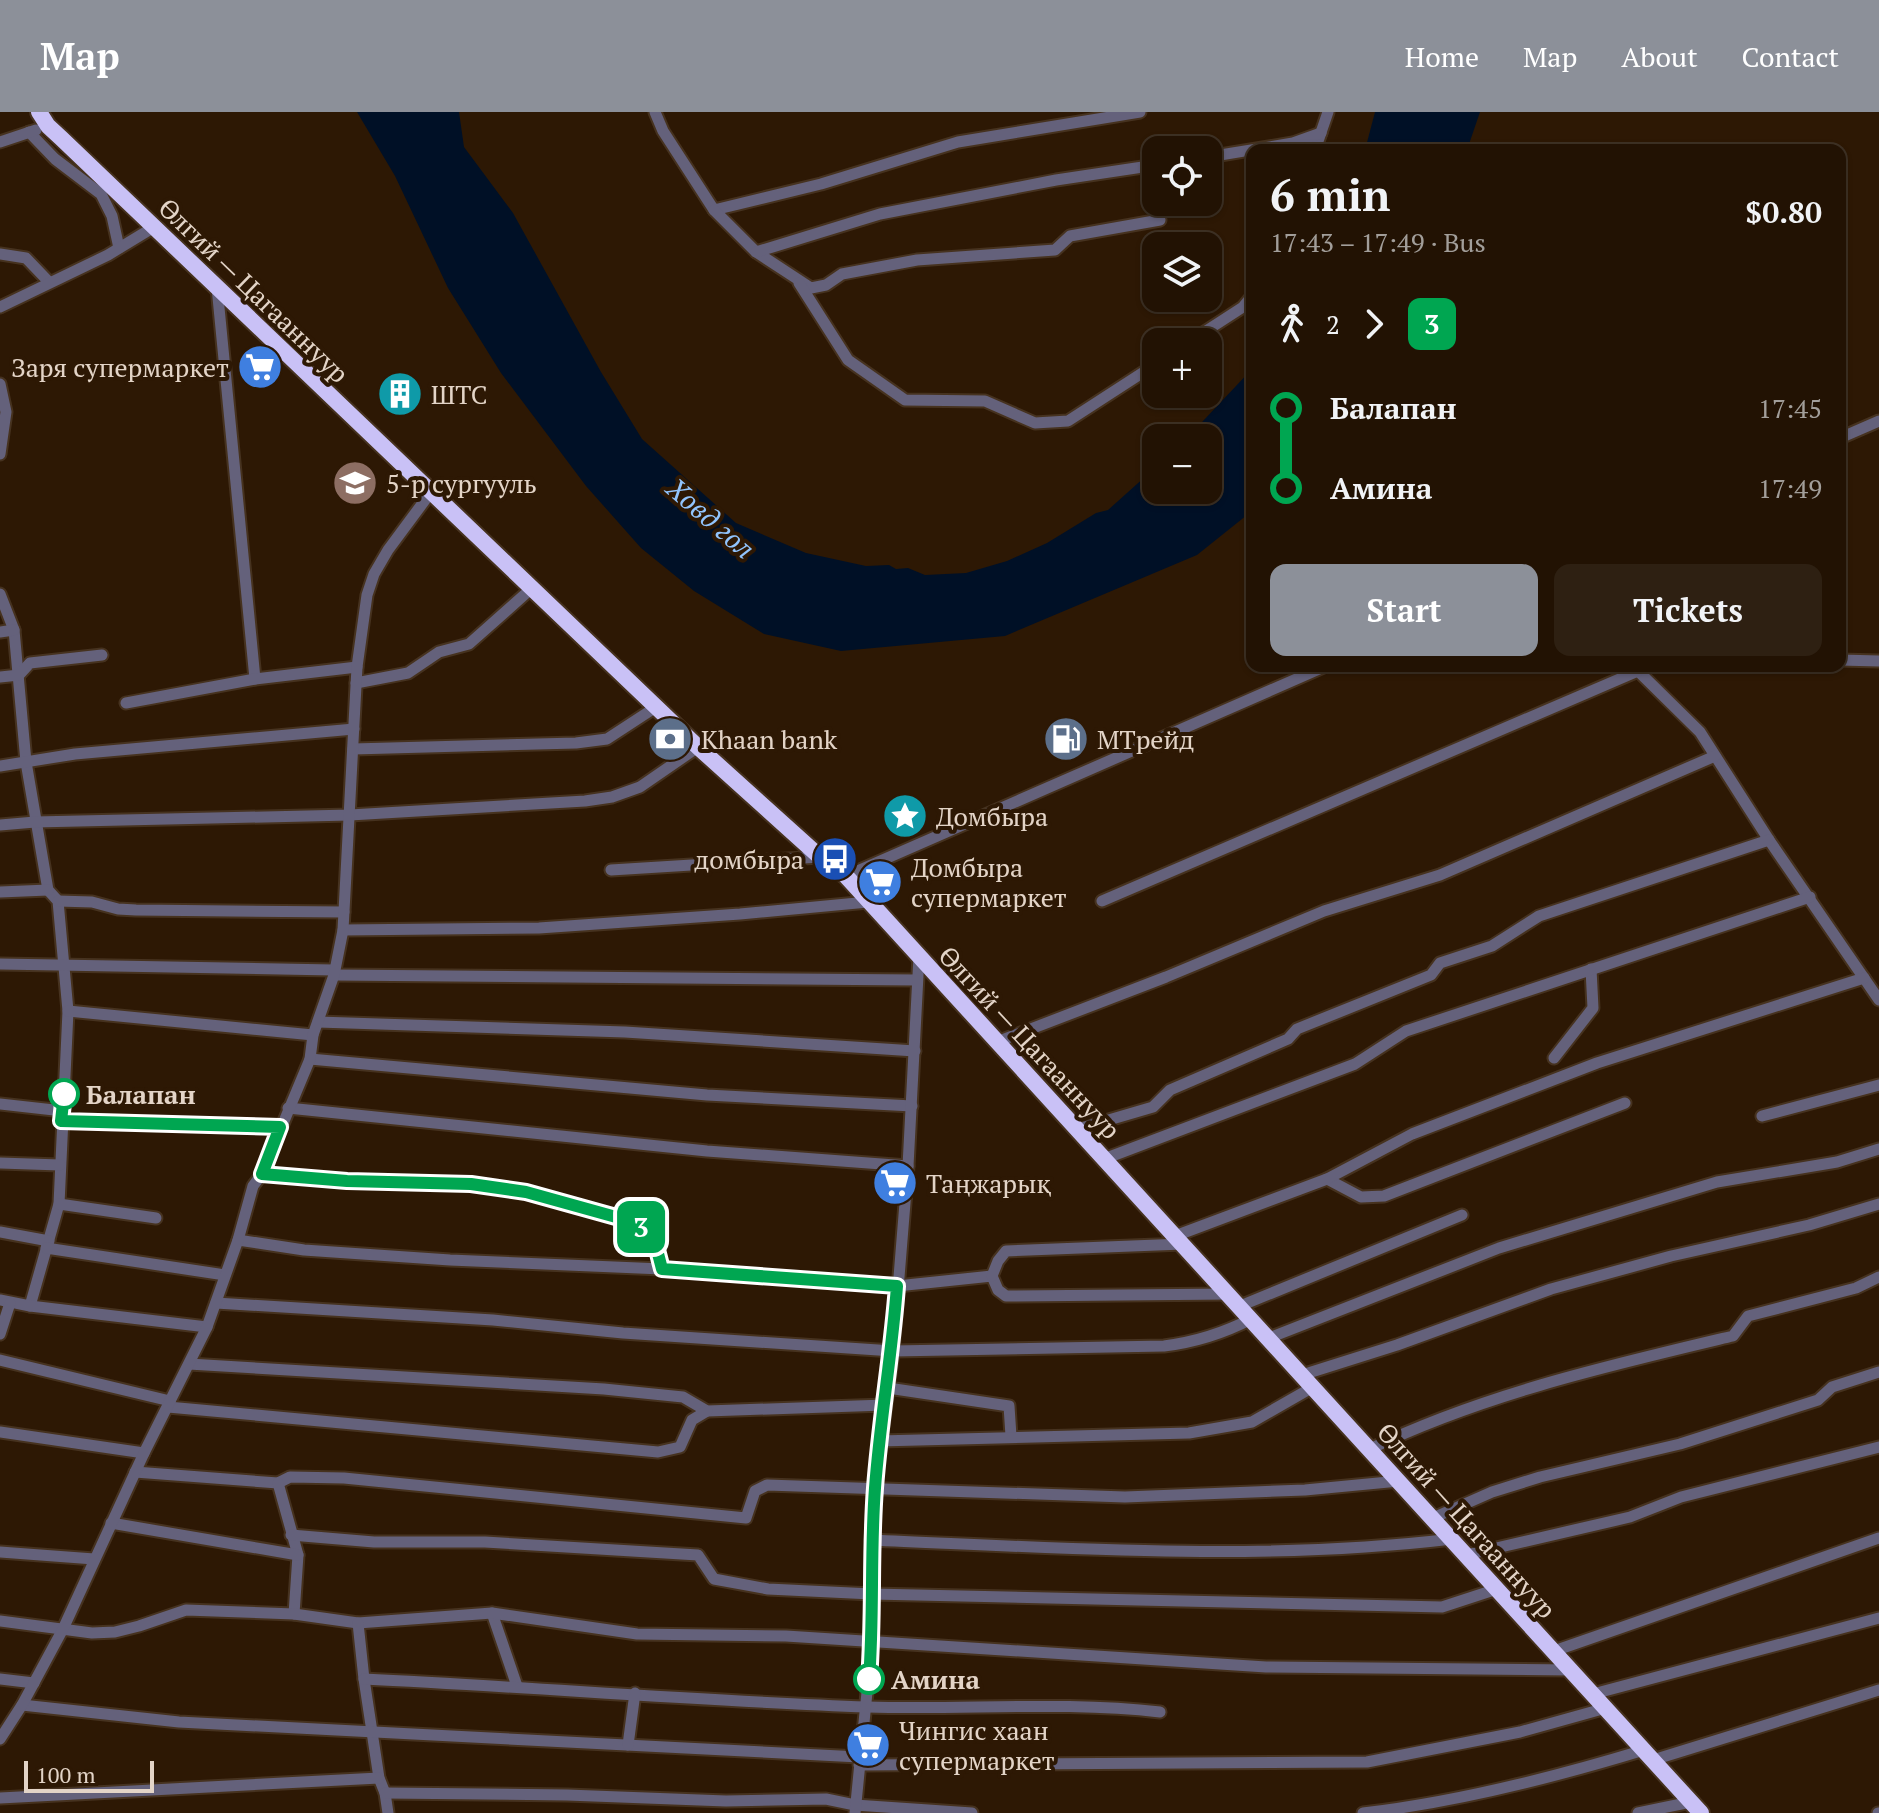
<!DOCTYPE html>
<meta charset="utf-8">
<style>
body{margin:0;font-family:"PT Serif",serif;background:#2e2012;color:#f1f3f6;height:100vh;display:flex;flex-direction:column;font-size:30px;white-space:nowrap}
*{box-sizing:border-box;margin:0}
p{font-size:26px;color:#a29e9a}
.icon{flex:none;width:44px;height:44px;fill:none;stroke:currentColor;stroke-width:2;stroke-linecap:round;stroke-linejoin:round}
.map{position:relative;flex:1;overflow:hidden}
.side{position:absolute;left:1246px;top:32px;width:600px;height:528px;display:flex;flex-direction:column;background:#221203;border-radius:16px;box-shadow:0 2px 6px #0004,0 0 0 2px #3f3225}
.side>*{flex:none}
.badge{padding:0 16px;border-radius:12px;font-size:28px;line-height:52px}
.controls{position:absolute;left:1142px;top:24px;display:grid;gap:16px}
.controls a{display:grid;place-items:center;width:80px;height:80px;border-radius:16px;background:#221203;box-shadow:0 2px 6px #0004,0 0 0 2px #3f3225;font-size:40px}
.scale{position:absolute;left:24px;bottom:20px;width:130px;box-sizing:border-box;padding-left:8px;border:4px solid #e3d4c7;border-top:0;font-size:22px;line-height:28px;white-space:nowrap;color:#e3d4c7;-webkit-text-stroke:6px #2d1804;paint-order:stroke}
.map>.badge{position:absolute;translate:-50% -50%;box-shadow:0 0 0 4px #fff}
.legs{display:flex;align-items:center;gap:12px;height:88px;padding:0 24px;font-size:26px}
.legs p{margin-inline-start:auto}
.head{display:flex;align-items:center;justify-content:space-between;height:136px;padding:0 24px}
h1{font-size:44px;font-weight:800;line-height:60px}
.cta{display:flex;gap:16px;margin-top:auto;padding:16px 24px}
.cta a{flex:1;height:92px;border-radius:16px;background:#8c9099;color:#fff;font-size:32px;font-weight:800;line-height:92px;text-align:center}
.cta a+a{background:#2e2012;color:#f1f3f6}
ul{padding:0 24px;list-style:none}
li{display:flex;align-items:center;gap:28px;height:80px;font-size:30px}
li i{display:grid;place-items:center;width:12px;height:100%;margin:0 10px;background:currentColor}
li i::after{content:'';width:20px;height:20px;margin:-10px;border:6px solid;border-radius:50%;background:#221203}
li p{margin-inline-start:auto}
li:first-child i{background:linear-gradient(#0000 50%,currentColor 0)}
li:last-child i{background:linear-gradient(currentColor 50%,#0000 0)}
header{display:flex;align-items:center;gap:48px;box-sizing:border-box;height:112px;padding:0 40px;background:#8c9099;color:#fff}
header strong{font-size:38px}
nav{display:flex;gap:44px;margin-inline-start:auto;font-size:28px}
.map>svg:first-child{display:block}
</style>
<header>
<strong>Map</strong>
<nav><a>Home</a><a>Map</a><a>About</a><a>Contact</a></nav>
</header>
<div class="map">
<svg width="1879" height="1701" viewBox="0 0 1879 1701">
<rect width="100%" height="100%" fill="#2d1804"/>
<g fill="#001026">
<polygon points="357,0 459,0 464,35 513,101 601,260 642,327 736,411 806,441 866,454 889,453 896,457 908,456 925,463 966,461 1007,449 1047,431 1096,401 1108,398 1156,355 1156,378 1208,378 1208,326 1187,326 1252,257 1252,399 1197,443 1005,524 841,539 764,522 694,479 641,436 586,374 501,261 448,176 395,64"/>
<polygon points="1375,0 1480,0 1467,38 1365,38"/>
</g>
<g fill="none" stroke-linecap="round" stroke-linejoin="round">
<g stroke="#46321f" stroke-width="15">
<g id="minor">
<polyline points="655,0 663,19 714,98 821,72 958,30 1140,0"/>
<polyline points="29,20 55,47 101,82 112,104 119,136"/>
<polyline points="0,30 36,18"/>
<polyline points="1315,38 1328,0"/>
<polyline points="1208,45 1293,31 1321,21"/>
<polyline points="714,98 756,140 811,176 826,173 842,162 917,148 1055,138 1070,124 1160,108"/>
<polyline points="756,140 880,102 1056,68 1156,53"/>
<polyline points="0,142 26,146 49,170"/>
<polyline points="799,171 848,248 905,288 985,289 1035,311 1068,309 1156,252"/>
<polyline points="217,175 255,567"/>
<polyline points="0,195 108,143 154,115"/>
<polyline points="1189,230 1243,195 1252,184"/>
<polyline points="0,272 6,300 0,342"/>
<polyline points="1840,326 1879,309"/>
<polyline points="0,482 14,518 26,650 48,778 58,789 68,899 59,1092 30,1194"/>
<polyline points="0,520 14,518"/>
<polyline points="1840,548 1879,549"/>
<polyline points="1633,554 1700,620 1769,728 1879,888"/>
<polyline points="0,565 19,563 30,551 102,543"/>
<polyline points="356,571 408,561 439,540 469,532 532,476"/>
<polyline points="126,591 255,567 357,555"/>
<polyline points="353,637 576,631 607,627 656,595"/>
<polyline points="0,654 75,642 354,617"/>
<polyline points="0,713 35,710 350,703 585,689 612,685 640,675 698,635"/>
<polyline points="611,758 820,745"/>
<polyline points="846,764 1326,554"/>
<polyline points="0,780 48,778"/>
<polyline points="58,789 92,790 118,797 136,798 344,800"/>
<polyline points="1102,789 1638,559"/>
<polyline points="343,818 539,816 740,802 868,790"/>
<polyline points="0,852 333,858"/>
<polyline points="334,863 917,868"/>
<polyline points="68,899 313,923"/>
<polyline points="318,910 625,920 915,939"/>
<polyline points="997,930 1166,865 1324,799 1440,763 1715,644"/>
<polyline points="1554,946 1593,896 1591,857"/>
<polyline points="310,947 707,983 912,994"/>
<polyline points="0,992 63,999"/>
<polyline points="288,996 707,1039 908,1054"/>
<polyline points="1762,1004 1879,973"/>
<polyline points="61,1009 280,1015"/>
<polyline points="1078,1017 1153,995 1170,978 1288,927 1297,917 1431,863 1440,851 1492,834 1539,804 1769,728"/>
<polyline points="1104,1047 1355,952 1406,919 1810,785"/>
<polyline points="0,1051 60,1053"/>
<polyline points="262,1062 347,1069 471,1072 526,1080 616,1105 644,1117 655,1130 662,1157"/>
<polyline points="1327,1067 1361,1085 1384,1084 1625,991"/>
<polyline points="59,1092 156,1106"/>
<polyline points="0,1120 49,1129"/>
<polyline points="1175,1124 1327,1067 1412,1022 1597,951 1864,866"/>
<polyline points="238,1128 304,1138 450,1148 662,1157 897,1174 992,1164 998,1178 1006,1184 1229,1182"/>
<polyline points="46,1136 225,1163"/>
<polyline points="992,1164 998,1149 1006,1139 1183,1132"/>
<polyline points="0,1188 30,1194 207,1215"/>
<path d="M 216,1191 L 493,1208 L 623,1221 L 893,1239 L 1164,1234 C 1196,1230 1222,1222 1251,1207"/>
<polyline points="1240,1194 1462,1103"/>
<polyline points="0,1222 10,1191"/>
<polyline points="1269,1226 1499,1136 1717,1070 1837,1050 1879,1037"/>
<polyline points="0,1248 170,1289"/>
<polyline points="189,1252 604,1277 683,1285 707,1299 885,1293"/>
<polyline points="1302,1263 1397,1233 1551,1177 1671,1144 1809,1113 1879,1092"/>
<polyline points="888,1276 1009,1294 1011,1324"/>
<polyline points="168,1295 658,1340 680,1335 692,1308 707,1299"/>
<polyline points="0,1320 144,1341"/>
<polyline points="879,1329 1189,1321 1252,1310 1313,1275"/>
<path d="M 1370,1337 C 1484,1282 1611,1253 1733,1224 L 1748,1204 L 1856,1176 L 1879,1165"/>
<polyline points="135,1360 278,1371 290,1365 344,1366 746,1406 755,1379 767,1373 1125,1385 1305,1378 1399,1369"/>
<polyline points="278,1371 298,1443 294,1502"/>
<polyline points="1433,1406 1492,1380 1540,1365 1680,1332 1818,1288 1832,1275 1879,1260"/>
<polyline points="111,1411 298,1443"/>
<polyline points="291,1423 374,1430 485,1430 698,1443 714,1467 768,1477 872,1482 1442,1495 1497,1477"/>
<path d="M 871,1428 C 1064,1436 1260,1450 1452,1427"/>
<polyline points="0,1440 94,1447"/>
<polyline points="1466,1443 1630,1405 1681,1385 1879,1335"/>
<polyline points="492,1501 517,1574"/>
<polyline points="0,1509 92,1521 115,1520 139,1514 186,1498 294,1502 358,1511 492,1501 637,1522 786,1524 1266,1555 1571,1558"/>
<polyline points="358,1511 364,1567 379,1666 385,1681 388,1701"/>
<polyline points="1554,1539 1879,1426"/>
<polyline points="0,1567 34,1571"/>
<path d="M 364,1567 C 532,1575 700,1589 868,1595 C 966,1598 1064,1589 1160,1600"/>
<polyline points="1593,1582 1879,1506"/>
<polyline points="22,1593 179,1610 859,1645"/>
<polyline points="0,1627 22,1593 63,1517 144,1341 207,1215 238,1128 253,1074 262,1062 310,947 313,923 334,863 343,818 357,555 367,483 374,462 388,438 431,380"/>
<polyline points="628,1633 635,1581"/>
<polyline points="1653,1648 1879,1578"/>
<polyline points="859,1653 1367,1650 1520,1620 1606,1596"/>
<polyline points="385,1681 567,1683 726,1689 826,1687 855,1693 972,1701"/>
<polyline points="0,1686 379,1666"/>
<polyline points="855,1701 872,1530 871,1428 875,1375 893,1239 908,1054 919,844"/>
<path d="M 1363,1701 C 1458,1690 1552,1666 1644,1638"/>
<polyline points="1638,1701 1691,1690"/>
<polyline points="1878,1701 1879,1701"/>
</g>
</g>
<g stroke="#46321f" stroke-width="20">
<polyline id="highway" points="39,0 48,14 61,26 698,635 820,745 846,764 1701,1701"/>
</g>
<use href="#minor" stroke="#64617b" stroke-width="11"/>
<use href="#highway" stroke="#c9c1f6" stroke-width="16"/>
</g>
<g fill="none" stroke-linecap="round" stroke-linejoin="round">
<g stroke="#fff" stroke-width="18">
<path id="line-1" d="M 64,982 L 61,1009 L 280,1015 L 262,1062 L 347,1069 L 471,1072 L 526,1080 L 616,1105 L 644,1117 L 655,1130 L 662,1157 L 897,1174 C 892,1242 880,1308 875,1376 C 870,1440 874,1504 869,1567"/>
</g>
<use href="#line-1" stroke="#00a651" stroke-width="12"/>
</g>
<defs>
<g id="supermarket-disc" transform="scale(2.3)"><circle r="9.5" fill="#3f7fe0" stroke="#2d1804"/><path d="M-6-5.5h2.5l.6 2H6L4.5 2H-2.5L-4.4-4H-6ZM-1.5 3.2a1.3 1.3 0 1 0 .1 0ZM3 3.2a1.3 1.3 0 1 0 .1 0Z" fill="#fff"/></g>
<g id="building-disc" transform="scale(2.3)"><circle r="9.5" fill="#0f9aa8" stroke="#2d1804"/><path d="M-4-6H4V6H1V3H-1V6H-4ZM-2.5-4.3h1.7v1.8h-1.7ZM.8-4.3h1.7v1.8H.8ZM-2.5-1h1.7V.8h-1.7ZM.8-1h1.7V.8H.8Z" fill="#fff"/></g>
<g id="school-disc" transform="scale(2.3)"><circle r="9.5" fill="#8d6e63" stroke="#2d1804"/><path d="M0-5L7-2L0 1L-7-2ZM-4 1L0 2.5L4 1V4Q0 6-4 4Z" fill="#fff"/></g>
<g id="bank-disc" transform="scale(2.3)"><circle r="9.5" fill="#5c6f8a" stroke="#2d1804"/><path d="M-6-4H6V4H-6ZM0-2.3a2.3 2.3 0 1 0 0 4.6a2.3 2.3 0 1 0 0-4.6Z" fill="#fff"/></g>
<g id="fuel-disc" transform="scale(2.3)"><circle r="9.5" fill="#5c6f8a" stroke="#2d1804"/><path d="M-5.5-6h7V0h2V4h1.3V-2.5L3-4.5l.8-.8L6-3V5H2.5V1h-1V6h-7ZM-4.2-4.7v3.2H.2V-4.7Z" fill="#fff"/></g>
<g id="sight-disc" transform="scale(2.3)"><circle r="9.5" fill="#0f9aa8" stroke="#2d1804"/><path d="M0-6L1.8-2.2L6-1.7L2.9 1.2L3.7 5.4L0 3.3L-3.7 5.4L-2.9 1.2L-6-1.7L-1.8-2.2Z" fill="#fff"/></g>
<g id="bus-disc" transform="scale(2.3)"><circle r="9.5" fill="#1a4fb4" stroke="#2d1804"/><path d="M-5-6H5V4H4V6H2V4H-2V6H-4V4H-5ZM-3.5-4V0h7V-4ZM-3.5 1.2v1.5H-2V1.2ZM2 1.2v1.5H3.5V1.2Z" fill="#fff"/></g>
</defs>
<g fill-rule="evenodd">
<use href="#supermarket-disc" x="260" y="255"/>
<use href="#building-disc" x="400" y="282"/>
<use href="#school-disc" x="355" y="371"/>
<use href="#bank-disc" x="670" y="627"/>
<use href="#fuel-disc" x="1066" y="627"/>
<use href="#sight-disc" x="905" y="704"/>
<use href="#bus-disc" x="835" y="747"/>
<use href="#supermarket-disc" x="880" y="770"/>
<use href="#supermarket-disc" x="895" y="1071"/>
<use href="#supermarket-disc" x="868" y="1633"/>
</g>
<g fill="#fff" stroke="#00a651" stroke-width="4">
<circle cx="64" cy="982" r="14"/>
<circle cx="869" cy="1567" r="14"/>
</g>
<g text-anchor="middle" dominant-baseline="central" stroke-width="8" stroke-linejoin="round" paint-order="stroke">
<g font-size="26" fill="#e3d4c7" stroke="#2d1804">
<text transform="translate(254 178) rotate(44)">Өлгий — Цагааннуур</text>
<text transform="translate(1030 930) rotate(47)">Өлгий — Цагааннуур</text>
<text transform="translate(1467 1408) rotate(48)">Өлгий — Цагааннуур</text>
</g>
<g font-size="26" fill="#e3d4c7" stroke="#2d1804" text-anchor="start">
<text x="229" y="255" text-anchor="end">Заря супермаркет</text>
<text x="431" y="282">ШТС</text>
<text x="386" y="371">5-р сургууль</text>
<text x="701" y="627">Khaan bank</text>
<text x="1097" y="627">MTрейд</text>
<text x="936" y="704">Домбыра</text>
<text x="804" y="747" text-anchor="end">домбыра</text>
<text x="911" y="755">Домбыра<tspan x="911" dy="30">супермаркет</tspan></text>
<text x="926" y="1071">Таңжарық</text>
<text x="899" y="1618">Чингис хаан<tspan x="899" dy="30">супермаркет</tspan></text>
</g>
<g font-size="26" font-weight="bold" fill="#e3d4c7" stroke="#2d1804" text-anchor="start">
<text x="86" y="982">Балапан</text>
<text x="891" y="1567">Амина</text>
</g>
<g font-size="28" font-style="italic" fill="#91c4fd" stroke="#2d1804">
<text transform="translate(711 406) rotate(41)">Ховд гол</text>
</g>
</g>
</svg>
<div class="controls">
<a><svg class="icon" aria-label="locate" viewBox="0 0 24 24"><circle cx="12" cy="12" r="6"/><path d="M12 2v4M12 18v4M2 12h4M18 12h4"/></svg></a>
<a><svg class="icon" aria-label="layers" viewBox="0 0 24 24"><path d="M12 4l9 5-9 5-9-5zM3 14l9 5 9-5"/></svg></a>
<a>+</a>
<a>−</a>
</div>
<div class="scale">100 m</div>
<b class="badge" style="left:641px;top:1115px;background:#00a651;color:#fff">3</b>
<section class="side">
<div class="head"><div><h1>6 min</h1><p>17:43 – 17:49 · Bus</p></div><b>$0.80</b></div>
<div class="legs"><svg class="icon" aria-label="walk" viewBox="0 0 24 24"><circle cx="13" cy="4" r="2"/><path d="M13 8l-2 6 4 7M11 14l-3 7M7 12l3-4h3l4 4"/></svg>2<svg class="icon" aria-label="forward" viewBox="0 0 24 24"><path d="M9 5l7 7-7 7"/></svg><b class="badge" style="background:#00a651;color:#fff">3</b></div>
<ul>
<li><i style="color:#00a651"></i><b>Балапан</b><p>17:45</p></li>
<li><i style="color:#00a651"></i><b>Амина</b><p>17:49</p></li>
</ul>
<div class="cta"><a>Start</a><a>Tickets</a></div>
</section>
</div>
